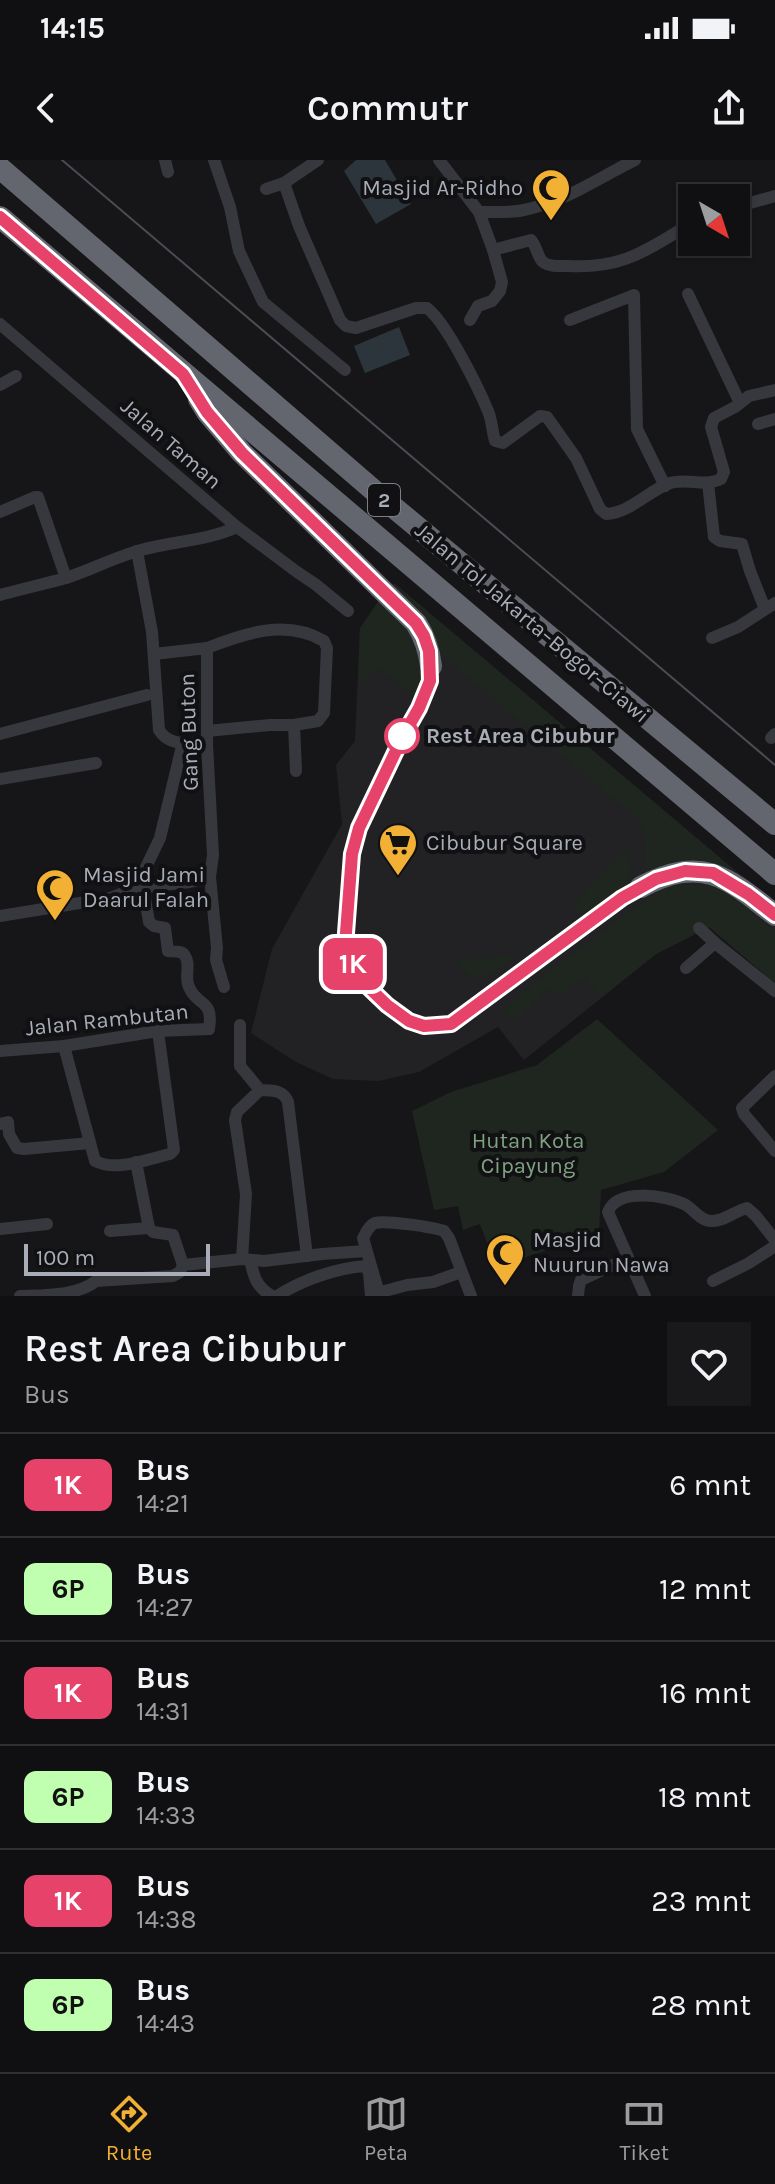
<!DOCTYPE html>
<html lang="id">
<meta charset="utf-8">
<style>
body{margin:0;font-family:Karla,sans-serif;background:#19191b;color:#f1f3f6;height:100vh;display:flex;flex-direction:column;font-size:30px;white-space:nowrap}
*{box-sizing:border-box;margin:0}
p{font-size:26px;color:#9c9d9f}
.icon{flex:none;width:44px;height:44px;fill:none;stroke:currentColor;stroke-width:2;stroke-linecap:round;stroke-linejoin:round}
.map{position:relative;height:1136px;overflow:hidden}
.side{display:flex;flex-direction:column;background:#101012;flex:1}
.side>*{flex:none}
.badge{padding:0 16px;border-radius:12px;font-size:28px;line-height:52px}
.needle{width:52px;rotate:141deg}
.controls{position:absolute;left:678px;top:24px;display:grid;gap:16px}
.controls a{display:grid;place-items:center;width:72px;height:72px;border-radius:0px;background:#101012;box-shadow:0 2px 6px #0004,0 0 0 2px #303032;font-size:40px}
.scale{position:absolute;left:24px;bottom:20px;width:186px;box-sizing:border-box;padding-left:8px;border:4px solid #a8adb8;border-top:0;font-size:22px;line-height:28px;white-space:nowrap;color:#a8adb8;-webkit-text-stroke:6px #111113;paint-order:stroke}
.map>.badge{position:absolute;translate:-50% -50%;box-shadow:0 0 0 4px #fff}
.round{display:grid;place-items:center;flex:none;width:84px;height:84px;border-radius:0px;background:#19191b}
.overview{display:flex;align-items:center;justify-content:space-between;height:136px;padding:0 24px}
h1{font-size:38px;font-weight:600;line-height:60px}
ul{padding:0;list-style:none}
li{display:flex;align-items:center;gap:24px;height:104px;padding:0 24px;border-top:2px solid #303032}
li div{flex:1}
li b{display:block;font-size:30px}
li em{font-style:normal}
li .badge{min-width:88px;font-weight:700;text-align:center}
.status{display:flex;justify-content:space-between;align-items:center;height:56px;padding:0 40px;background:#101012;direction:ltr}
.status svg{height:22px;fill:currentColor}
header{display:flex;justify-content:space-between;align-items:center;height:104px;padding:0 24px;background:#101012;font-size:36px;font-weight:600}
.tab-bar{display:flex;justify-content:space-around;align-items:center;height:112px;border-top:2px solid #303032;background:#101012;font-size:22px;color:#9c9d9f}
.tab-bar a{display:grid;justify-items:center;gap:4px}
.tab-bar .active{color:#f2b134}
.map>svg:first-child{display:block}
</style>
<div class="status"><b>14:15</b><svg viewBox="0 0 49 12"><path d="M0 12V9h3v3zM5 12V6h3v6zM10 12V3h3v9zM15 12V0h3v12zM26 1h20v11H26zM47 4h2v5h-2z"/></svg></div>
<header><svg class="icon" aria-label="back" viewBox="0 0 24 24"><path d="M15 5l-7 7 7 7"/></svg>Commutr<svg class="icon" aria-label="share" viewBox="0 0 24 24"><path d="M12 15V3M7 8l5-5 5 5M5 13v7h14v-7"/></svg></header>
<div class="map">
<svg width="775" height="1136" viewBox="0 0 775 1136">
<rect width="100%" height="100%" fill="#161618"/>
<polygon fill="#222225" points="394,423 775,744 775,807 762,812 709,767 656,794 524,900 498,867 419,912 379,921 333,919 296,902 251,873 272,789 342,664 336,605 355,581 360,468 382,437"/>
<g fill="#1e261f">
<path d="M 394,423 L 775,744 L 720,711 L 643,720 C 647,698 648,681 639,660 L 436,491 L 416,450 Z"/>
<polygon points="382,436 414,472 422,499 422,519 414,538 377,507 362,526 358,523 360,468"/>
<path d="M 624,689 C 634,702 632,713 626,728 L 612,734 L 585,754 L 580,753 L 573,746 Z"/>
<polygon points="686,723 711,725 730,735 775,771 775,830 757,817 762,812 709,767 656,794 602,837 585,817 558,837 549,828 513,861 503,850 534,822 647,738 667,727"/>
<path d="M 527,791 L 481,819 L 472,816 L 452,797 C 481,800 499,798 527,791 Z"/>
<polygon points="597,859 718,970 664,1012 601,1030 599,1073 496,1107 480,1064 463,1070 458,1046 434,1050 412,951 451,932 537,905"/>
</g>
<g fill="#2c353c">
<polygon points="356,0 385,0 411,44 376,64 344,11"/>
<polygon points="399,167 410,195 365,213 354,186"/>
</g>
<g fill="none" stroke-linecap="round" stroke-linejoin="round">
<g stroke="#37383d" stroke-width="12">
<polyline points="165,0 168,12"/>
<polyline points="214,0 230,47 239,91 263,142 345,210"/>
<path d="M 318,0 L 284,23 L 299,66 L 340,160 L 346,166 L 356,168 L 416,148 L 427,148 C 446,162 478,227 488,251 C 492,260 492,271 495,281 L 503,283 L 540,256 L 547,257 L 576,298 L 600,349 L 606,354 C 630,353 648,331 670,323 C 688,318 705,327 721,319 L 724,312 L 711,267 L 714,258 L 735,247 L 749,236 L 775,230"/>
<polyline points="439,0 479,52 493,90 502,122 500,131 492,141 478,146 470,160"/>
<polyline points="266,29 284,23"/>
<polyline points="736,47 775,36"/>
<path d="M 479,52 C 494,52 509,53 524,50 C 565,42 598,18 635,0"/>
<path d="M 493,90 L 531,80 C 537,86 537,97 543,102 C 549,107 561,106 568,106 C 624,109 646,90 692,63"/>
<polyline points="688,134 740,243"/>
<polyline points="570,160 634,135 637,269 665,326"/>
<polyline points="0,164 237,367 297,412 315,424 348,451"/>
<polyline points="0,225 16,216"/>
<polyline points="758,264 775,259"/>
<polyline points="708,323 714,377 720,381 742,384 750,411 765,449"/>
<polyline points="0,352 35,337 38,337 66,418"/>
<path d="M 137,391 L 152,472 L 159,570 C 169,587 189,582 207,584"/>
<path d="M 0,435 C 22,429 44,424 66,418 C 91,410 115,397 141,390 C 173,381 206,381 237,367"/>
<polyline points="712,478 738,467 775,443"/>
<path d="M 207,488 C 245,473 286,459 324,481 L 327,488 L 324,553 L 318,561 L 294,565 L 270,565 L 207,571"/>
<polyline points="154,494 207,488 207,584 213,695 210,717 217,788 216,800 224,827"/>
<polyline points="294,565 296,611"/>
<polyline points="0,574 147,535"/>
<polyline points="771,578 775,574"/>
<polyline points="0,619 96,603"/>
<polyline points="136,728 160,678 183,582"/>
<polyline points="0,756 110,738 136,728 190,722 210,717"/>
<polyline points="699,768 715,783"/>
<polyline points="686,808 715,783 775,831"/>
<path d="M 240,865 L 240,906 L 260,930 C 272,931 283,929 288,942 L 307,1096"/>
<path d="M 64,886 L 95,1001 C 116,1012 148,999 170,994 L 174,990 L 158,871"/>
<path d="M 0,891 L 64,886 L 158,871 L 209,869 C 214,838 197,847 189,827 C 184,817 191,804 185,796 C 182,790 173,792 168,791 L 165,768 L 154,766 L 149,762 L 143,727"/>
<polyline points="775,916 742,948 744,954 775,991"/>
<polyline points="0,964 8,962 9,974 17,988 24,989 90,983"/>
<polyline points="136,1002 149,1068 153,1072 173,1075 183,1105"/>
<polyline points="0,1069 47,1064"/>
<polyline points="110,1071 149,1068"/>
<polyline points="242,1099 246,1034 235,960 237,952 260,930"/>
<path d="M 250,1100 C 254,1117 256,1127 272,1136"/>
<polyline points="183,1105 242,1099 264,1101 322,1094 366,1091"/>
<path d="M 461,1112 L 433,1122 L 407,1125 L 381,1132 L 378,1130 L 363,1078 C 366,1073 368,1066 375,1063 C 385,1060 433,1067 444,1071 L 449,1078 L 471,1136"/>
<polyline points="713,1121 749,1103 775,1086"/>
<path d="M 20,1136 C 45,1135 77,1136 96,1121 L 173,1116 L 180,1112 L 183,1105"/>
<path d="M 277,1136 C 302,1120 336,1108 366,1106 L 369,1113 L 371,1136"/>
<polyline points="578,1136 579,1126 581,1120 628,1098"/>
<path d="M 645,1136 L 608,1052 C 617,1028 665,1035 684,1044 C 693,1048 700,1061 711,1061 C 723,1062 735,1051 747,1048 L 756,1056 L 775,1080"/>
</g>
<g stroke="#63666e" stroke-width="22">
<polyline points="0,8 386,341 775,664"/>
<polyline points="0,57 775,714"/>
<path d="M 199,239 L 207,252 L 242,293 L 416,463 C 425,477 429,490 431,506"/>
<path d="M 641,727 C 702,695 726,716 775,755"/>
</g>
<polyline stroke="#4a4c52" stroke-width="2" points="62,0 775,605"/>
</g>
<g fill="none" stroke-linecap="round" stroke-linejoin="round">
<g stroke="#fff" stroke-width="18">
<polyline id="line" points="0,57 183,214 207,252 242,293 416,463 424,476 429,491 430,521 419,548 403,576 359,668 352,694 345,786 361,820 387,845 409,861 424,866 451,864 622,738 656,719 685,711 713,713 748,734 775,755"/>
</g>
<use href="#line" stroke="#e6426a" stroke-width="12"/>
</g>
<defs>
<g id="mosque-pin" transform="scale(2)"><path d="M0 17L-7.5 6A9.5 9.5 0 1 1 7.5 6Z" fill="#f2b134" stroke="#111113"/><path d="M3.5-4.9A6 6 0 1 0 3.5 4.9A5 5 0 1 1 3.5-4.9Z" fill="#111"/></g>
<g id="supermarket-pin" transform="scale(2)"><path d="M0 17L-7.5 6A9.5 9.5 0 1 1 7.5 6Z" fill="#f2b134" stroke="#111113"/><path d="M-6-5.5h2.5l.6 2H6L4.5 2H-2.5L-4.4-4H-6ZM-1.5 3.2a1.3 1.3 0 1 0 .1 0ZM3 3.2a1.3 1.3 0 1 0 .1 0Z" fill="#111"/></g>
</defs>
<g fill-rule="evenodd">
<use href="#mosque-pin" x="551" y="28"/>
<use href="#supermarket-pin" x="398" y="683"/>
<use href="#mosque-pin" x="55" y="728"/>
<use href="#mosque-pin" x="505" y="1093"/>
</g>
<circle fill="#fff" stroke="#e6426a" stroke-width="4" cx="402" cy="576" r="16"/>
<g text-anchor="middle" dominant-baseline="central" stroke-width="8" stroke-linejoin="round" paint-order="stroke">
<rect fill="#111113" stroke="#7b7e86" stroke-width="2" x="368" y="324" width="32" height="32" rx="6"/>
<g font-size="20" font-weight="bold" fill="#a8adb8">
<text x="384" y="340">2</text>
</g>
<g font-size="22" fill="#a8adb8" stroke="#111113" text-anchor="start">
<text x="523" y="28" text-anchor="end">Masjid Ar-Ridho</text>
<text x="426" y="683">Cibubur Square</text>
<text x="83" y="715">Masjid Jami<tspan x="83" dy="25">Daarul Falah</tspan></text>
<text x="533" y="1080">Masjid<tspan x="533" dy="25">Nuurun Nawa</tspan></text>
</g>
<g font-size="22" fill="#a8adb8" stroke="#111113">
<text transform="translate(171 284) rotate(41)">Jalan Taman</text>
<text transform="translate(532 463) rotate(40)">Jalan Tol Jakarta–Bogor–Ciawi</text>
<text transform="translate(189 572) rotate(-92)">Gang Buton</text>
<text transform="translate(107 860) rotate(-6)">Jalan Rambutan</text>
</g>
<g font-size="22" font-weight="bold" fill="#a8adb8" stroke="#111113" text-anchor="start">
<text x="426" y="576">Rest Area Cibubur</text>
</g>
<g font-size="22" fill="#7fa381" stroke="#111113">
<text x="528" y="981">Hutan Kota<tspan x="528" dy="25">Cipayung</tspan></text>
</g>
</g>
</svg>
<div class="controls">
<a><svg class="needle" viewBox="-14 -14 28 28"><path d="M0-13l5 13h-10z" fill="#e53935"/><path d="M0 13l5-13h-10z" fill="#9c9d9f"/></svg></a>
</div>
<div class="scale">100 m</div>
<b class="badge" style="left:353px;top:804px;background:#e6426a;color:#fff">1K</b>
</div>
<section class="side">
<div class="overview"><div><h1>Rest Area Cibubur</h1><p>Bus</p></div><a class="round"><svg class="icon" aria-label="heart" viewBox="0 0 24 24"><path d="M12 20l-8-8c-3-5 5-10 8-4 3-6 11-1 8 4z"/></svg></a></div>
<ul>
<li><span class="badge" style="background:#e6426a;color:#fff">1K</span><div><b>Bus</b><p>14:21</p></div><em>6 mnt</em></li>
<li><span class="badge" style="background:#c0ffb0;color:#111">6P</span><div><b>Bus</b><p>14:27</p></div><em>12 mnt</em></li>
<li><span class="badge" style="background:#e6426a;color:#fff">1K</span><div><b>Bus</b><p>14:31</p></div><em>16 mnt</em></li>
<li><span class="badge" style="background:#c0ffb0;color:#111">6P</span><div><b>Bus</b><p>14:33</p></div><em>18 mnt</em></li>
<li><span class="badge" style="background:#e6426a;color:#fff">1K</span><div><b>Bus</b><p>14:38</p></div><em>23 mnt</em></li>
<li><span class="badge" style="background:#c0ffb0;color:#111">6P</span><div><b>Bus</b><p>14:43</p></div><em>28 mnt</em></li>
</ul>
</section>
<nav class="tab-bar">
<a class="active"><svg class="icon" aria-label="directions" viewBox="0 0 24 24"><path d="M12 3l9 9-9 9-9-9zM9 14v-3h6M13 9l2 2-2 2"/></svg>Rute</a>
<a><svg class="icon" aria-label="map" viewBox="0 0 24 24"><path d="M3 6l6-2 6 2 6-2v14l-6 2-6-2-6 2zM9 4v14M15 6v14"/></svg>Peta</a>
<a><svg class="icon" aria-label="tickets" viewBox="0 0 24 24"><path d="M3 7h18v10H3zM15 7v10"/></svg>Tiket</a>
</nav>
